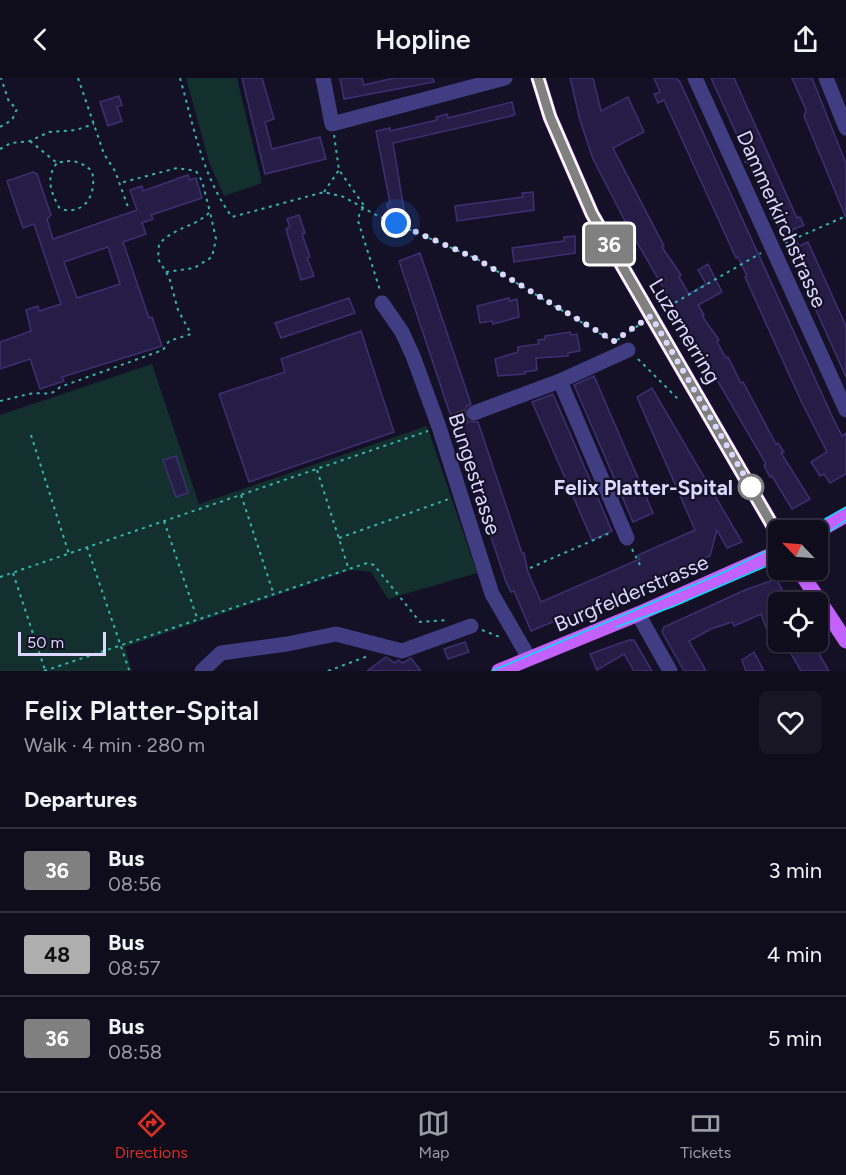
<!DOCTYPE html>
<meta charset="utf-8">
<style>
body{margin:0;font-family:Figtree,sans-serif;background:#181525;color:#f1f3f6;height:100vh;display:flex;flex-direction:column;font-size:22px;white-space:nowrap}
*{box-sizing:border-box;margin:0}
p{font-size:20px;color:#9b9ba3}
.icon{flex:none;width:33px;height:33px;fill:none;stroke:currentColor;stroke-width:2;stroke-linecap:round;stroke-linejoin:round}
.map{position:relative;height:593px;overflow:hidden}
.side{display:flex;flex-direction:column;background:#0f0c1c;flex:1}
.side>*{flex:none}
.badge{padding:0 12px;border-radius:4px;font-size:21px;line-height:39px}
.needle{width:39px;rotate:295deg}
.tools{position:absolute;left:768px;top:442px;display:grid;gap:12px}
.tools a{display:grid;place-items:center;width:60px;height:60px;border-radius:9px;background:#0f0c1c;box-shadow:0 2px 4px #0004,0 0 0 2px #2f2c3b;font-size:30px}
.scale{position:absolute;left:18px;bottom:15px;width:88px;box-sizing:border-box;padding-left:6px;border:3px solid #dbd7fe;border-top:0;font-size:16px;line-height:21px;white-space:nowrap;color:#dbd7fe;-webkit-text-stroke:4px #141026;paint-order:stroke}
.you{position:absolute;width:30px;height:30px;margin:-15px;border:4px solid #fff;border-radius:50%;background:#1a73e8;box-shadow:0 0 0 9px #1a73e833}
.map>.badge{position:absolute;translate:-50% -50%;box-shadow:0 0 0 3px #fff}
h2{padding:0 24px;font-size:22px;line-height:54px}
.round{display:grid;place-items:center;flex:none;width:63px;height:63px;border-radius:9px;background:#181525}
.headline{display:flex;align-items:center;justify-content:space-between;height:102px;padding:0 24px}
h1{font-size:28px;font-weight:600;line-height:45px}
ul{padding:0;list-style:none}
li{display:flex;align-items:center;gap:18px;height:84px;padding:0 24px;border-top:2px solid #2f2c3b}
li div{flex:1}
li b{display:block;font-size:22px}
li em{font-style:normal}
li .badge{min-width:66px;font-weight:700;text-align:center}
header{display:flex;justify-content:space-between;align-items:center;height:78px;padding:0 24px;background:#0f0c1c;font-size:27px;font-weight:600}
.tabs{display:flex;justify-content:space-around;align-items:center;height:84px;border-top:2px solid #2f2c3b;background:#0f0c1c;font-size:16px;color:#9b9ba3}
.tabs a{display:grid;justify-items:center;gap:3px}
.tabs .active{color:#d93025}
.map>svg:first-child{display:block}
</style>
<header><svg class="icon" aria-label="back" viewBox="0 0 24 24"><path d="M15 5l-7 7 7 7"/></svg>Hopline<svg class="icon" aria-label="share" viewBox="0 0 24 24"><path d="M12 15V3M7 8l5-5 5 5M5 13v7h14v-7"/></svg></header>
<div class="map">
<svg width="846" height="593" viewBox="0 0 846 593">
<rect width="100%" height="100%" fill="#141026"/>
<g fill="#13302f">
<polygon points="186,0 237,0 262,105 224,118 209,84"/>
<polygon points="152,286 199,426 427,348 477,495 388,521 371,494 351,492 125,569 132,593 0,593 0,337"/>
</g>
<g fill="#261d47" stroke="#3d3072" stroke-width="1.5" fill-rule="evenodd">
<polygon points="242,0 262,0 274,41 265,44 272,71 320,59 326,81 265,96"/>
<polygon points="340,0 362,0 364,7 394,0 433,0 434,4 344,21"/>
<polygon points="570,0 593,0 601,33 628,19 644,54 613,70 664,168 662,169 681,197 679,199 689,216 706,206 698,192 708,186 722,214 698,227 704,237 702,238 719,262 717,264 726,280 728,279 741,305 743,304 776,366 778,365 784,374 781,375 810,421 792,431 772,398 770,399 764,388 766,386 628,149 593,81 580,42"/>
<polygon points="654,0 676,0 680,4 832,338 842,358 846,355 846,396 830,405 824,396 820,398 811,384 827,374 802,325 745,199 747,198 738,179 736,180 664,22 658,25 654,16 660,14"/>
<polygon points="711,0 734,0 797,140 800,139 804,147 792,152 799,168 808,164 846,248 846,299 755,96 748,85 745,84 747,79"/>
<polygon points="792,0 812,0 843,78 846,86 846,140 804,38 806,32"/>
<polygon points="119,18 122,27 117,29 122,43 108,48 100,24"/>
<polygon points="512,24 515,37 393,65 404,132 389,135 387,126 390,125 376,53 390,50 390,53 437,42 436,39 447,36 448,40"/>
<path d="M 33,94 L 37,96 L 51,137 L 47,141 L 53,161 L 137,132 L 130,112 L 142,108 L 143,113 L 188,97 L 190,102 L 196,100 L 202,120 L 151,137 L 153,141 L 142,145 L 146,156 L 123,164 L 149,240 L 152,239 L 162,268 L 62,299 L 64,303 L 40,311 L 30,281 L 0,291 L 0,264 L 31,253 L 26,232 L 38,228 L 39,233 L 61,226 L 34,146 L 23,150 L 7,103 ZM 108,169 L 120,206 L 77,220 L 64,184 Z"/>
<polygon points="533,114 534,132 457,143 455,128 523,119 522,115"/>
<polygon points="299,137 305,155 302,156 310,179 307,180 314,198 301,202 286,151 290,149 287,141"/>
<polygon points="575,158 575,175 514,184 512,170 564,163 564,159"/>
<polygon points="420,175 471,326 466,329 465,338 468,343 478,344 522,475 524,475 528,494 541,524 640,481 638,477 695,452 637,319 652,310 742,464 727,470 717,452 710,478 531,553 514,513 511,514 506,504 399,183"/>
<polygon points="349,220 355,235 281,260 275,245"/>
<polygon points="509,220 510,223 517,221 519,239 493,246 492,243 480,245 477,228"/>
<polygon points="361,253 394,354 249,404 219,316 285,294 281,281"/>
<polygon points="570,254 571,257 577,256 580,273 568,275 568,278 536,280 537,292 525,294 525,296 498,298 495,281 518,274 518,269 539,266 538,262 545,261 545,258"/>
<polygon points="594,298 653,435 633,444 574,307"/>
<polygon points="553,316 612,453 592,462 532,324"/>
<polygon points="176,378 188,415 176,419 163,382"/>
<polygon points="776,501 790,525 778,525 778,549 768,555 761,536 734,548 732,544 711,551 689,563 706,593 684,593 662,554 664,549 745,512"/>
<polygon points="629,562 634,562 652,593 634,593 624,576 597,592 590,576"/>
<polygon points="465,564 469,574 448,581 444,571"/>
<polygon points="791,564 812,564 829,593 801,593 790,574 795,571"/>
<polygon points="754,574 764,593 746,593 742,582"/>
<polygon points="386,579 395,585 398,582 403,585 411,580 421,593 367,593"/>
</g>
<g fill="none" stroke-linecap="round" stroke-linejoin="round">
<polyline stroke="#322e46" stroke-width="15" stroke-dasharray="15 8" stroke-linecap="butt" points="453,343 474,335"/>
<g stroke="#34b5ae" stroke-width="2" stroke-dasharray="3 4.5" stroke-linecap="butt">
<polyline points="78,0 104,76 115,93 128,129"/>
<path d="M 180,0 C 194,49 202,98 232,139 L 324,114 L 344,119 L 376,137 L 477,181 L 614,264"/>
<polyline points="0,49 12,42 17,31 9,24 1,0"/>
<polyline points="334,57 339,92 365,129 360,133 358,143 380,212"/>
<path d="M 30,63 L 57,85 C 72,81 80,83 92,93 C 97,115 86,138 60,131 C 51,115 45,100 57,85"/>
<polyline points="0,71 11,65 30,63 49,54 76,52 94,46"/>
<polyline points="324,114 339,92"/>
<polyline points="785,165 846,138"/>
<polyline points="166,194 194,190 212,179 216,161 210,134"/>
<polyline points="662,232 761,175"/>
<polyline points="617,262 642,245"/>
<polyline points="638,281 679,322"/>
<path d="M 0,323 C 10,321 19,318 29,316 C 41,313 50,320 60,309 L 163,272 L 169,263 L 191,256 L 178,232 L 169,199 L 158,181 L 159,166 C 176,148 194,150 210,134 L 202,103 L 196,93 L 177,90 L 120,105"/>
<polyline points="31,357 69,476"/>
<polyline points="317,392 348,489"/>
<polyline points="241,417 273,514"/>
<polyline points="164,443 197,540"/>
<polyline points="339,460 449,421"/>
<polyline points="87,469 129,592"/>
<polyline points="632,471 640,487"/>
<polyline points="530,490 612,454"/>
<polyline points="13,495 45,592"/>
<polyline points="0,499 428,353"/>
<polyline points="648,505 651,512"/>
<polyline points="482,552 502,560"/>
<polyline points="44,593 367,485 374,487 420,544 448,542"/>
<polyline points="328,593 368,578"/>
</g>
<g stroke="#403d83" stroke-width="15">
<polyline points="323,0 332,46 505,0"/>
<polyline points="695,0 846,332"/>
<polyline points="826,0 846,50"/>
<polyline points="382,225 402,254 413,278 439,349 492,516 529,580"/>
<polyline points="560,303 627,460"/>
<polyline points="474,335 560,303 628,272"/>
<polyline points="638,536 670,593"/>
<polyline points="202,593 221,575 287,566 336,556 402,573 471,548"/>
</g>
<g stroke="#c262fa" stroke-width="15">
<polyline points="538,0 550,39 592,136 778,457"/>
<polyline points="818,453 846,437"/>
<polyline points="799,492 846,563"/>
<polyline points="499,593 638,536 778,474"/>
</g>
<g stroke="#0addf7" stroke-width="1.5">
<polyline points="804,453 846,429"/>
<polyline points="818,461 846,442"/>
<polyline points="616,549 672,529 778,483"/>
<polyline points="492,593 722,495 778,467"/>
</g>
</g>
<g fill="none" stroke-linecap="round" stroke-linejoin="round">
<g stroke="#fff" stroke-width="14">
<polyline id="line" points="538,0 550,39 592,136 778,457"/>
</g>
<use href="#line" stroke="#808080" stroke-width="9"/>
<polyline stroke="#dbd7fe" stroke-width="6" stroke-dasharray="0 10.8" points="396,145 477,181 614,263 651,238 751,409"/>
</g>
<circle fill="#fff" stroke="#808080" stroke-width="3" cx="751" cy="409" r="12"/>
<g text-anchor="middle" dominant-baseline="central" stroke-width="4.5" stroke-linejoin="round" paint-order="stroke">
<g font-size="21" fill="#dbd7fe" stroke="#141026">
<text transform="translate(782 141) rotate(66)">Dammerkirchstrasse</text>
<text transform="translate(685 253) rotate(59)">Luzernerring</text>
<text transform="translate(475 396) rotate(72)">Bungestrasse</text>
<text transform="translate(631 515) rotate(-23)">Burgfelderstrasse</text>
</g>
<g font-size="21" font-weight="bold" fill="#dbd7fe" stroke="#141026" text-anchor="end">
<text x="733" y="409">Felix Platter-Spital</text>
</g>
</g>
</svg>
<div class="tools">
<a><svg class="needle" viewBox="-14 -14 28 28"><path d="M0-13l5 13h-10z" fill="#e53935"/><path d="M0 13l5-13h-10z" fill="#9b9ba3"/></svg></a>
<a><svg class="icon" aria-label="locate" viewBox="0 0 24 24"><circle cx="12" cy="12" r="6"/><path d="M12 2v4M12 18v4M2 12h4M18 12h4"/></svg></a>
</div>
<div class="scale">50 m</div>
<div class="you" style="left:396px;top:145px"></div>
<b class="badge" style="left:609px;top:166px;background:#808080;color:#fff">36</b>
</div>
<section class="side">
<div class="headline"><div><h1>Felix Platter-Spital</h1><p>Walk · 4 min · 280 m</p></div><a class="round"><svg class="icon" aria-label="heart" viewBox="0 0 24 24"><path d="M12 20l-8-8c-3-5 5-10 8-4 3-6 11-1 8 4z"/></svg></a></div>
<h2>Departures</h2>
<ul>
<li><span class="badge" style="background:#808080;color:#fff">36</span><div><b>Bus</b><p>08:56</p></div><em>3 min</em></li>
<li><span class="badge" style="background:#aeaeae;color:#111">48</span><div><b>Bus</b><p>08:57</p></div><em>4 min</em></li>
<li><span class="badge" style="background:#808080;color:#fff">36</span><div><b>Bus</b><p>08:58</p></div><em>5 min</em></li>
</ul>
</section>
<nav class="tabs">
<a class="active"><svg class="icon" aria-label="directions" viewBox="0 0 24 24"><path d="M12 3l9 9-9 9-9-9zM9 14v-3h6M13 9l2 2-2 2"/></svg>Directions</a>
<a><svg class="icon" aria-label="map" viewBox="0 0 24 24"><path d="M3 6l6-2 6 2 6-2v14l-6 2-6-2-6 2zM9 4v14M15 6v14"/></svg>Map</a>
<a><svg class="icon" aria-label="tickets" viewBox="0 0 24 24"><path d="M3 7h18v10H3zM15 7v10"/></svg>Tickets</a>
</nav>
